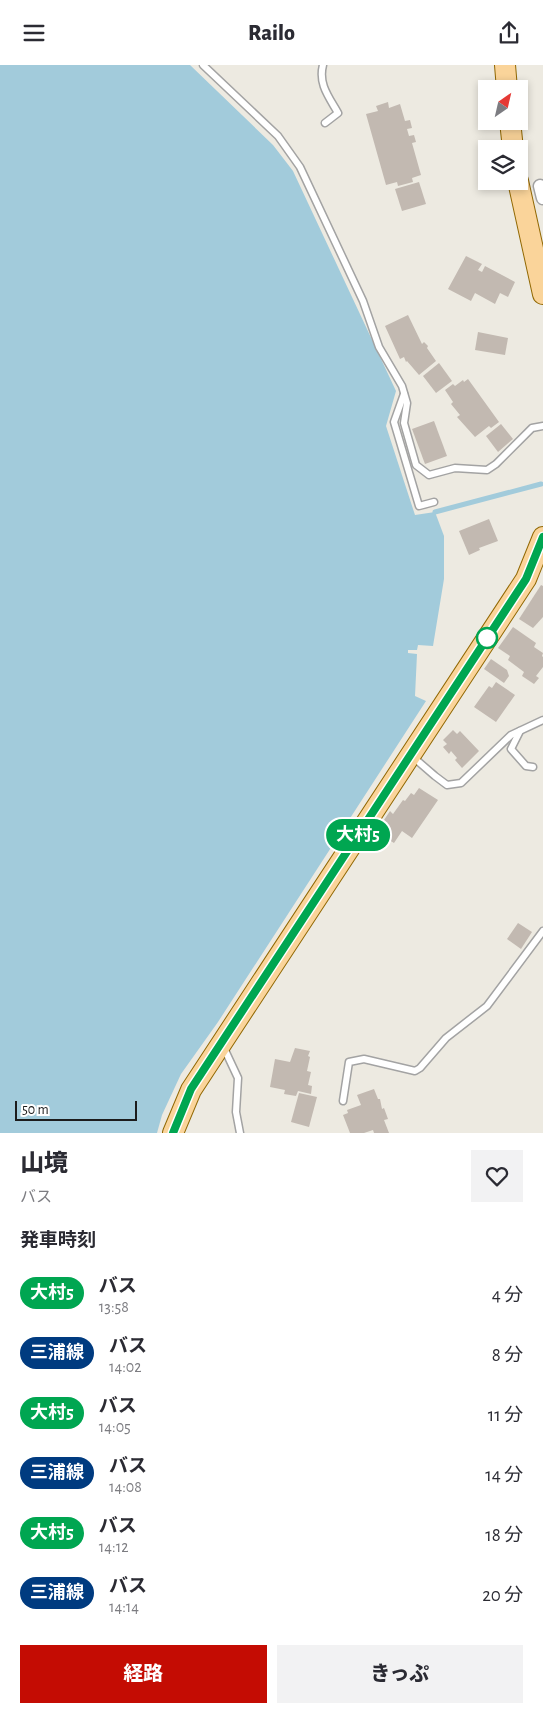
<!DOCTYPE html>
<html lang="ja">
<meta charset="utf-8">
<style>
body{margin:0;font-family:"Alegreya Sans","Noto Sans JP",sans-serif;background:#f2f2f3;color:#2b2b33;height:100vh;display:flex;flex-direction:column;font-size:19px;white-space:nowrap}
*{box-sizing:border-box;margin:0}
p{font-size:16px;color:#7c7c81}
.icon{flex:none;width:28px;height:28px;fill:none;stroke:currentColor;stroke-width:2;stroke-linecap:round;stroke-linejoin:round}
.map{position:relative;height:1068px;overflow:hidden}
.side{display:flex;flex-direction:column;background:#fff;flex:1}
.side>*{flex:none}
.badge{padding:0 10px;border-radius:16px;font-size:18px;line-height:32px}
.needle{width:32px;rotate:34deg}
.tools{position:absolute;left:478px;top:15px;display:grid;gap:10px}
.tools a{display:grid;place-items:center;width:50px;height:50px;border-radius:0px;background:#fff;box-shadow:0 2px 8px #0003;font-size:25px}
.scale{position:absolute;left:15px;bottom:12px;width:122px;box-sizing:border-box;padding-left:5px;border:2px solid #1c1c1c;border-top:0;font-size:14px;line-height:18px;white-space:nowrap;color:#1c1c1c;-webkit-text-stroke:4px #fff;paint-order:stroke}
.map>.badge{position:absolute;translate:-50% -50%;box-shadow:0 0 0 2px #fff}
h2{padding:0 20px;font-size:19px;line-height:45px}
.round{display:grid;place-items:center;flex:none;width:52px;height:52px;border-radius:0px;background:#f2f2f3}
.headline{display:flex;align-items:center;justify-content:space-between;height:85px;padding:0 20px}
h1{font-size:24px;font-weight:800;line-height:38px}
.primary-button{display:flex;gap:10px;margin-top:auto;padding:10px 20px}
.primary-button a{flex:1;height:58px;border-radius:0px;background:#c40c03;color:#fff;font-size:20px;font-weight:800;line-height:58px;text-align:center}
.primary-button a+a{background:#f2f2f3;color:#2b2b33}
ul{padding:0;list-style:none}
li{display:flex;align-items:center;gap:15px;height:60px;padding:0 20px}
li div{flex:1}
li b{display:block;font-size:19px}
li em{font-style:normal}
li .badge{min-width:55px;font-weight:700;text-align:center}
header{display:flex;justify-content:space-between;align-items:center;height:65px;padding:0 20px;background:#fff;font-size:22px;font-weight:800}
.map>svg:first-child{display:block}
</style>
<header><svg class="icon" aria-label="menu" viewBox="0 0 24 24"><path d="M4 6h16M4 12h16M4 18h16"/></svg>Railo<svg class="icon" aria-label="share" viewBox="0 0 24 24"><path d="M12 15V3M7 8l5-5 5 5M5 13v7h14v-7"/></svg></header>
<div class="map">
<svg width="543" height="1068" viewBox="0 0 543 1068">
<rect width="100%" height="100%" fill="#edeae1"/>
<polygon fill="#a2cbdb" points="0,0 190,0 273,80 293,106 396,326 386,361 415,450 435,447 444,471 444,514 433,581 418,580 417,585 408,585 408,588 417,589 415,631 426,636 218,957 181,1009 162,1050 157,1068 0,1068"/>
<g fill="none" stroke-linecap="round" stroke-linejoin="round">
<polyline stroke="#a2cbdb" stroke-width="5" points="435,447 541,419"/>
</g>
<g fill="#c2b9b1">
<polygon points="388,37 389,43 400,39 405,56 410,55 412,63 407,64 409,71 414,70 416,77 412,78 421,110 412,113 413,117 398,121 397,117 386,120 366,49 378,46 376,41"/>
<polygon points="419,117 426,139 402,146 395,124"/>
<polygon points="466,191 482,199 478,205 482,207 485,201 515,217 508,232 500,228 495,239 475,228 471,236 448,224"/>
<polygon points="408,250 422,279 424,277 428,281 427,283 436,296 419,310 407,296 406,297 404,292 400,294 385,261"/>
<polygon points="478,267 508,273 505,290 475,285"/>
<polygon points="439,298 452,316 436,328 423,311"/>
<polygon points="468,314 499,357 491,363 489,361 475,372 457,352 460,350 451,339 453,337 445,325 453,319 455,321 463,315 464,317"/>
<polygon points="434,356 447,391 425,399 412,364"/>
<polygon points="501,359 513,374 498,387 486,371"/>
<polygon points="489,454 498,476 479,483 480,485 469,490 459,466"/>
<polygon points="541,520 543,521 543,552 533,563 519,554"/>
<polygon points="513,562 536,578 534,582 543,588 542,591 543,592 543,602 536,611 539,613 534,619 522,611 524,607 508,595 510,591 498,583"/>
<polygon points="491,594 507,605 509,611 504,618 484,604"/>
<polygon points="496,617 515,630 496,657 474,642 489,621 492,623"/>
<polygon points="453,665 457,669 460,666 479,686 462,703 455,695 457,693 451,686 449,689 443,682 447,679 443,675"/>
<polygon points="419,723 438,735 412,773 402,766 394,778 376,767 390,746 393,749 403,735 405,736 411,728 414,730"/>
<polygon points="518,858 532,867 521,884 507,874"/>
<polygon points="295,983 310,986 308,991 310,992 307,1006 311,1007 308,1020 312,1021 311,1029 298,1026 296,1031 284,1029 285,1025 270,1022 275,994 290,997"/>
<polygon points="374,1024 378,1034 380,1034 382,1044 384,1043 388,1054 384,1055 389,1068 374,1068 373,1065 364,1068 350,1068 343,1050 348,1048 347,1045 361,1040 357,1030"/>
<polygon points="299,1028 317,1032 309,1062 291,1057"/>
</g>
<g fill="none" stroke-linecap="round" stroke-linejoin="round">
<g stroke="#a3a3a3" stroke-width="9">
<g id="lane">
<polyline points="203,0 278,71 300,102 363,236 379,282 402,321 407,338 404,358 416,400 429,410 455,403 487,405 496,399 532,363 543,361"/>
<path d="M 323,0 C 318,19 329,32 338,48 L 325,58"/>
<polyline points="404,329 394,357 419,441 434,437"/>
<polyline points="520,666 511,684 526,701 533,702"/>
<polyline points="413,692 435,711 447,720 461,718 511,670 543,655"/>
<polyline points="223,981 238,1013 236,1047 240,1068"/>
<polyline points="343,1036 349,997 364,994 415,1006 420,1003 446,973 487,941 543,866"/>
</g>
</g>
<g stroke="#a3a3a3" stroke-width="15">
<polyline id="street" points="540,121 543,133"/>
</g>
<g stroke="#916803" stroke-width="22">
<g id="primary">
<polyline points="505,0 507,24"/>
<polyline points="510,56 513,84"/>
<polyline points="518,116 543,229"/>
<polyline points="173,1068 191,1025 526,514 543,472"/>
</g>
</g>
<use href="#lane" stroke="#fff" stroke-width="6"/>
<use href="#street" stroke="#fff" stroke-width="12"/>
<use href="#primary" stroke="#fad49a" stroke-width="20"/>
</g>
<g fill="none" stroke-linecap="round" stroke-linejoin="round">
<g stroke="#fff" stroke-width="11">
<polyline id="line" points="173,1068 191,1024 526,514 543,472"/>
</g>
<use href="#line" stroke="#00a651" stroke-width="8"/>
</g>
<circle fill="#fff" stroke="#00a651" stroke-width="2.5" cx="487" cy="573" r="10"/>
</svg>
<div class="tools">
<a><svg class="needle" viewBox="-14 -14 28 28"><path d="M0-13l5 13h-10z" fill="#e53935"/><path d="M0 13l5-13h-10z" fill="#7c7c81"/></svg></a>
<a><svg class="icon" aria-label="layers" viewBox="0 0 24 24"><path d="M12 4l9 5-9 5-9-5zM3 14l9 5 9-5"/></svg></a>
</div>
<div class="scale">50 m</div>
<b class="badge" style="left:358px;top:770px;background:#00a651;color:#fff">大村5</b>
</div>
<section class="side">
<div class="headline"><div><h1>山境</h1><p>バス</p></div><a class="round"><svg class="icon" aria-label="heart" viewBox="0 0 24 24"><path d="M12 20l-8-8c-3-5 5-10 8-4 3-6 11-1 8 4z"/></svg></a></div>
<h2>発車時刻</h2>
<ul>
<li><span class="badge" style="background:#00a651;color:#fff">大村5</span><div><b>バス</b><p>13:58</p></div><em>4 分</em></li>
<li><span class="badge" style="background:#003b80;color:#fff">三浦線</span><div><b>バス</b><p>14:02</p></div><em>8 分</em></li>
<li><span class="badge" style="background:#00a651;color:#fff">大村5</span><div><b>バス</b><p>14:05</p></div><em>11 分</em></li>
<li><span class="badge" style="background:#003b80;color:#fff">三浦線</span><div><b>バス</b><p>14:08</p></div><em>14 分</em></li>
<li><span class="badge" style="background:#00a651;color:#fff">大村5</span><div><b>バス</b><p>14:12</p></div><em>18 分</em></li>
<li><span class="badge" style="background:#003b80;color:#fff">三浦線</span><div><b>バス</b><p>14:14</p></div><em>20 分</em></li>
</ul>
<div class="primary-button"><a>経路</a><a>きっぷ</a></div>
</section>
